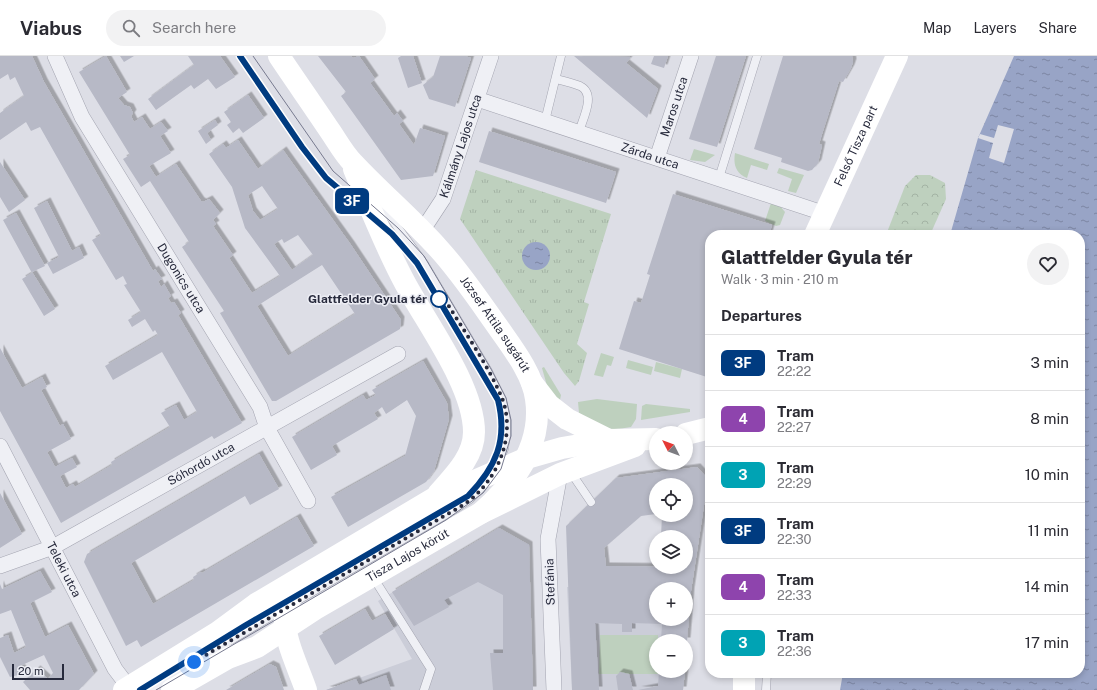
<!DOCTYPE html>
<meta charset="utf-8">
<style>
body{margin:0;font-family:"Public Sans",sans-serif;background:#f2f2f3;color:#2b2b33;height:100vh;display:flex;flex-direction:column;font-size:15px;white-space:nowrap}
*{box-sizing:border-box;margin:0}
p{font-size:13px;color:#7c7c81}
.icon{flex:none;width:22px;height:22px;fill:none;stroke:currentColor;stroke-width:2;stroke-linecap:round;stroke-linejoin:round}
.map{position:relative;flex:1;overflow:hidden}
.side{position:absolute;left:705px;top:174px;width:380px;height:448px;display:flex;flex-direction:column;background:#fff;border-radius:16px;box-shadow:0 2px 6px #0003}
.side>*{flex:none}
.badge{padding:0 8px;border-radius:6px;font-size:14px;line-height:26px}
.needle{width:26px;rotate:312deg}
.buttons{position:absolute;left:649px;top:370px;display:grid;gap:8px}
.buttons a{display:grid;place-items:center;width:44px;height:44px;border-radius:50%;background:#fff;box-shadow:0 2px 6px #0003;font-size:20px}
.scale{position:absolute;left:12px;bottom:10px;width:52px;box-sizing:border-box;padding-left:4px;border:2px solid #272a3c;border-top:0;font-size:11px;line-height:14px;white-space:nowrap;color:#272a3c;-webkit-text-stroke:3px #ecedf4;paint-order:stroke}
.you{position:absolute;width:20px;height:20px;margin:-10px;border:3px solid #fff;border-radius:50%;background:#1a73e8;box-shadow:0 0 0 6px #1a73e833}
.map>.badge{position:absolute;translate:-50% -50%;box-shadow:0 0 0 2px #fff}
h2{padding:0 16px;font-size:15px;line-height:36px}
.round{display:grid;place-items:center;flex:none;width:42px;height:42px;border-radius:21px;background:#f2f2f3}
.headline{display:flex;align-items:center;justify-content:space-between;height:68px;padding:0 16px}
h1{font-size:19px;font-weight:800;line-height:30px}
ul{padding:0;list-style:none}
li{display:flex;align-items:center;gap:12px;height:56px;padding:0 16px;border-top:1px solid #e1e1e2}
li div{flex:1}
li b{display:block;font-size:15px}
li em{font-style:normal}
li .badge{min-width:44px;font-weight:700;text-align:center}
header{display:flex;align-items:center;gap:24px;box-sizing:border-box;height:56px;padding:0 20px;background:#fff;border-bottom:1px solid #e1e1e2}
header strong{font-size:19px}
nav{display:flex;gap:22px;margin-inline-start:auto;font-size:14px}
.search{width:280px;height:36px;background:#f2f2f3;display:flex;align-items:center;gap:10px;box-sizing:border-box;padding:0 14px;border-radius:22px;color:#7c7c81;font-size:15px}
.map>svg:first-child{display:block}
</style>
<header>
<strong>Viabus</strong>
<div class="search"><svg class="icon" aria-label="search" viewBox="0 0 24 24"><circle cx="10" cy="10" r="6"/><path d="M15 15l6 6"/></svg>Search here</div>
<nav><a>Map</a><a>Layers</a><a>Share</a></nav>
</header>
<div class="map">
<svg width="1097" height="634" viewBox="0 0 1097 634">
<defs>
<pattern id="forest-crowns" width="20" height="18" patternUnits="userSpaceOnUse"><rect width="20" height="18" fill="#bed0be"/><path d="M2 6a3 3 0 1 1 6 0M12 15a3 3 0 1 1 6 0" fill="none" stroke="#a3b3a4"/></pattern>
<pattern id="park-tufts" width="24" height="20" patternUnits="userSpaceOnUse"><rect width="24" height="20" fill="#bed0be"/><path d="M3 7l-1-3M5 7V3M7 7l1-3M15 17l-1-3M17 17v-4M19 17l1-3" fill="none" stroke="#a3b3a4"/></pattern>
<pattern id="water-ripples" width="26" height="14" patternUnits="userSpaceOnUse"><rect width="26" height="14" fill="#98a4c6"/><path d="M2 4q2-2 4 0t4 0M15 11q2-2 4 0t4 0" fill="none" stroke="#7c86a2"/></pattern>
<filter id="shadow"><feDropShadow dx="3.5" dy="-3.5" stdDeviation="0" flood-color="#0004"/></filter>
</defs>
<rect width="100%" height="100%" fill="#dddee6"/>
<g fill="#cbcdd8">
<polygon points="499,472 529,489 533,634 326,634 412,603 378,545"/>
<polygon points="567,531 656,534 656,563 686,563 686,534 691,535 686,598 686,585 656,585 656,615 685,615 683,634 572,634"/>
</g>
<g fill="#bed0be">
<polygon points="694,93 715,99 705,106 690,104"/>
<path d="M 735,97 L 769,108 L 767,114 L 751,109 L 747,122 C 736,117 733,109 735,97 Z"/>
<polygon points="779,112 804,119 796,137 788,135 792,123 777,117"/>
<polygon points="771,147 780,150 785,156 780,169 776,170 765,165"/>
<polygon points="601,297 614,301 611,310 607,309 603,321 594,319"/>
<polygon points="628,304 653,311 651,319 626,312"/>
<polygon points="656,306 682,313 680,322 654,315"/>
<polygon points="544,311 561,339 559,349 549,337 542,312"/>
<path d="M 597,343 L 637,348 L 636,363 L 631,371 C 604,376 601,371 579,357 L 578,346 Z"/>
<polygon points="646,348 690,353 690,356 641,364 642,350"/>
<polygon points="600,579 658,579 658,585 656,585 656,615 658,615 658,618 599,618"/>
</g>
<polygon fill="url(#forest-crowns)" points="916,119 930,119 945,127 946,143 930,179 886,179 905,130"/>
<polygon fill="url(#park-tufts)" points="476,114 611,158 584,246 589,248 577,288 587,297 579,325 575,330 564,317 460,163"/>
<g fill="url(#water-ripples)">
<polygon points="1014,0 1097,0 1097,634 840,634 843,617 1080,617 1080,179 950,179 978,82"/>
<circle cx="536" cy="200" r="14"/>
</g>
<polygon fill="#dddee6" points="998,69 1014,73 1004,107 989,102 993,87 978,82 980,78 994,82"/>
<g fill="#b7b9c6" fill-rule="evenodd" filter="url(#shadow)">
<polygon points="0,0 32,0 44,26 153,215 155,213 162,223 158,225 161,231 164,228 171,240 168,242 171,247 174,246 181,257 178,259 242,367 214,383 212,380 61,467 0,355 0,292 22,332 42,321 47,331 41,334 60,370 63,368 71,383 47,396 55,411 72,402 77,411 60,420 66,432 73,428 75,431 112,409 111,406 170,371 161,357 176,349 184,364 197,356 162,296 113,324 105,310 158,279 155,274 153,276 145,263 132,271 128,264 141,256 124,229 127,228 123,220 116,224 92,184 101,179 40,71 31,75 26,66 0,84 0,57 24,40 15,21 10,24 8,18 0,23"/>
<path d="M 106,0 L 127,36 L 118,42 L 124,49 L 130,51 L 133,57 L 131,60 L 134,66 L 142,61 L 150,73 L 161,66 L 168,75 L 160,80 L 171,97 L 149,110 L 156,121 L 176,108 L 201,145 L 203,146 L 209,143 L 220,157 L 213,164 L 216,168 L 213,170 L 233,199 L 229,202 L 252,237 L 280,220 L 245,172 L 232,131 L 209,98 L 223,88 L 226,92 L 238,84 L 258,113 L 283,94 L 351,189 L 401,264 L 400,273 L 276,345 L 272,345 L 220,257 L 224,255 L 182,191 L 189,186 L 150,125 L 141,131 L 123,103 L 130,99 L 79,16 ZM 262,130 L 278,153 L 260,164 L 253,155 L 248,139 ZM 298,179 L 313,199 L 292,214 L 274,188 L 282,183 L 284,187 ZM 322,209 L 355,258 L 288,300 L 257,250 Z"/>
<polygon points="120,0 134,0 124,6"/>
<polygon points="188,0 220,0 235,21 216,33 208,23 194,33 191,29 156,54 148,43 194,9"/>
<polygon points="318,0 351,0 353,2 359,0 375,23 370,27 394,60 397,57 403,65 399,68 414,89 420,72 445,80 433,120 401,124 341,40 346,36"/>
<polygon points="401,0 413,0 422,27 408,32 398,2"/>
<polygon points="440,0 465,0 471,2 455,51 429,43 423,29 433,21"/>
<polygon points="574,0 631,1 626,7 658,33 647,62"/>
<polygon points="654,0 668,0 664,12 651,8"/>
<polygon points="716,0 746,0 717,91 689,83"/>
<polygon points="783,0 852,0 853,6 851,12 843,26 839,25 822,78 819,88 822,89 818,107 812,114 808,115 781,106 782,102 754,93"/>
<polygon points="248,39 264,62 243,77 239,72 233,77 227,69 231,66 224,56"/>
<polygon points="215,64 218,69 207,77 211,84 206,88 198,75"/>
<polygon points="489,75 616,116 606,147 479,106"/>
<polygon points="0,106 25,144 9,156 0,141"/>
<polygon points="673,138 772,169 769,179 710,179 710,322 619,293 634,245 641,247 650,219 647,218"/>
<polygon points="47,145 72,195 79,191 84,202 53,218 47,207 59,201 34,152"/>
<polygon points="16,157 45,210 32,216 55,253 44,260 22,223 32,217 3,164"/>
<polygon points="423,305 447,347 449,363 434,415 426,426 348,471 331,441 405,400 416,360 407,344 386,358 382,351 374,357 378,363 332,390 337,399 311,414 292,381 363,339 366,344 376,339 372,334"/>
<polygon points="259,398 279,433 250,449 245,440 131,507 153,548 194,524 193,521 201,516 202,517 297,461 314,490 141,591 137,584 126,590 84,506 87,498"/>
<path d="M 697,411 L 708,423 L 691,535 L 687,585 L 661,585 L 662,568 L 632,567 L 632,576 L 622,576 L 622,568 L 595,567 L 599,634 L 572,634 L 566,470 L 616,422 ZM 656,429 L 686,429 L 686,459 L 662,459 L 661,481 L 686,481 L 686,511 L 606,510 L 604,492 L 641,460 L 656,458 ZM 656,533 L 686,533 L 686,563 L 656,563 Z"/>
<polygon points="0,437 22,478 0,492"/>
<polygon points="499,472 529,489 533,634 493,634 490,597 503,597 503,539 478,526 444,544 449,551 414,570 392,536"/>
<polygon points="40,515 52,536 30,547 45,581 68,569 94,618 79,634 30,634 23,626 37,613 48,623 53,617 44,599 20,610 26,617 10,621 0,601 0,582 8,579 14,597 26,591 11,554 0,558 0,528 2,533"/>
<polygon points="365,553 372,565 385,558 394,573 335,609 319,580"/>
<polygon points="270,608 276,611 284,634 226,634"/>
<polygon points="659,615 685,615 683,634 638,634 658,630"/>
<polygon points="620,616 629,618 633,634 618,634 616,620"/>
<polygon points="386,619 391,634 326,634 356,623 359,629"/>
</g>
<g fill="none" stroke-linecap="round" stroke-linejoin="round">
<g stroke="#a3a4b0" stroke-width="9">
<g id="lane">
<path d="M 556,23 C 564,25 573,27 580,30 C 597,38 582,64 579,76"/>
<polyline points="545,65 561,0"/>
<polyline points="719,122 757,0"/>
<polyline points="380,147 425,209 488,315 502,343 506,364 506,380 504,393 497,410"/>
<polyline points="570,415 591,446"/>
<polyline points="373,521 431,613 424,634"/>
<polyline points="298,544 457,452 470,443 486,427"/>
<polyline points="148,634 283,553"/>
<polyline points="766,634 767,617"/>
</g>
</g>
<g stroke="#a3a4b0" stroke-width="16">
<g id="street">
<path id="s1" d="M 55,0 L 82,61 L 260,351 L 267,372 L 308,445"/>
<path id="s2" d="M 477,43 L 823,157"/>
<path id="s3" d="M 657,102 L 691,0"/>
<path id="s4" d="M 422,175 L 443,143 L 491,0"/>
<path id="s5" d="M 0,390 L 115,613 L 131,634"/>
<path id="s6" d="M 0,510 L 53,491 L 398,298"/>
<polyline points="554,634 548,483 560,418"/>
</g>
</g>
<use href="#lane" stroke="#eff0f5" stroke-width="8"/>
<use href="#street" stroke="#eff0f5" stroke-width="15"/>
<g stroke="#fff" stroke-width="22">
<path id="s7" d="M 279,0 C 295,24 312,48 328,72 C 336,83 343,97 353,107 C 380,136 411,162 438,192 C 461,217 480,246 500,274 C 514,294 533,319 536,343 C 543,390 514,428 481,457"/>
<path d="M 354,113 C 370,151 385,190 405,227 C 427,268 474,330 474,376 C 474,401 453,421 438,438"/>
<path id="s8" d="M 815,179 L 897,0"/>
<polyline points="532,327 549,349 567,363 609,384"/>
<polyline points="686,378 710,372"/>
<path d="M 306,524 C 297,533 287,545 285,557 C 282,580 299,613 306,634"/>
<polyline points="124,634 218,576 256,548 433,443 527,402 562,392 609,384 656,383"/>
<path id="s9" d="M 172,634 L 228,602 L 257,591 L 315,553 L 481,457 L 560,418 L 635,390"/>
<polyline points="744,634 744,617"/>
</g>
<g stroke="#777a8f" stroke-width="1">
<path d="M 140,634 L 246,569 L 468,440 C 496,411 508,384 498,344 L 417,207 L 392,178 L 326,122 L 303,91 L 240,0"/>
<polyline points="156,634 446,464 483,437 501,413 511,380 511,364 506,342 491,313 424,200 398,172 333,115 253,0"/>
</g>
</g>
<g fill="none" stroke-linecap="round" stroke-linejoin="round">
<g stroke="#fff" stroke-width="9">
<path id="line" d="M 140,634 L 246,569 L 468,440 C 496,411 508,384 498,344 L 417,207 L 392,178 L 326,122 L 302,91 L 240,0"/>
</g>
<use href="#line" stroke="#003b80" stroke-width="6"/>
<path stroke="#272a3c" stroke-width="4" stroke-dasharray="0 7.2" d="M 194,606 L 444,460 C 453,455 462,450 470,444 C 499,421 516,378 502,342 C 487,307 463,274 444,242 L 439,243"/>
</g>
<circle fill="#fff" stroke="#003b80" stroke-width="2" cx="439" cy="243" r="8"/>
<g text-anchor="middle" dominant-baseline="central" stroke-width="3" stroke-linejoin="round" paint-order="stroke">
<g font-size="12" fill="#272a3c" stroke="#ecedf4">
<text stroke="none"><textPath href="#s3" startOffset="54">Maros utca</textPath></text>
<text stroke="none"><textPath href="#s8" startOffset="98">Felső Tisza part</textPath></text>
<text stroke="none"><textPath href="#s4" startOffset="94">Kálmány Lajos utca</textPath></text>
<text stroke="none"><textPath href="#s2" startOffset="182">Zárda utca</textPath></text>
<text stroke="none"><textPath href="#s1" startOffset="256">Dugonics utca</textPath></text>
<text stroke="none"><textPath href="#s7" startOffset="346">József Attila sugárút</textPath></text>
<text stroke="none"><textPath href="#s6" startOffset="226">Sóhordó utca</textPath></text>
<text stroke="none"><textPath href="#s9" startOffset="272">Tisza Lajos körút</textPath></text>
<text stroke="none"><textPath href="#s5" startOffset="139">Teleki utca</textPath></text>
<text transform="translate(550 526) rotate(-92)">Stefánia</text>
</g>
<g font-size="12" font-weight="bold" fill="#272a3c" stroke="#ecedf4" text-anchor="end">
<text x="427" y="243">Glattfelder Gyula tér</text>
</g>
</g>
</svg>
<div class="buttons">
<a><svg class="needle" viewBox="-14 -14 28 28"><path d="M0-13l5 13h-10z" fill="#e53935"/><path d="M0 13l5-13h-10z" fill="#7c7c81"/></svg></a>
<a><svg class="icon" aria-label="locate" viewBox="0 0 24 24"><circle cx="12" cy="12" r="6"/><path d="M12 2v4M12 18v4M2 12h4M18 12h4"/></svg></a>
<a><svg class="icon" aria-label="layers" viewBox="0 0 24 24"><path d="M12 4l9 5-9 5-9-5zM3 14l9 5 9-5"/></svg></a>
<a>+</a>
<a>−</a>
</div>
<div class="scale">20 m</div>
<div class="you" style="left:194px;top:606px"></div>
<b class="badge" style="left:352px;top:145px;background:#003b80;color:#fff">3F</b>
<section class="side">
<div class="headline"><div><h1>Glattfelder Gyula tér</h1><p>Walk · 3 min · 210 m</p></div><a class="round"><svg class="icon" aria-label="heart" viewBox="0 0 24 24"><path d="M12 20l-8-8c-3-5 5-10 8-4 3-6 11-1 8 4z"/></svg></a></div>
<h2>Departures</h2>
<ul>
<li><span class="badge" style="background:#003b80;color:#fff">3F</span><div><b>Tram</b><p>22:22</p></div><em>3 min</em></li>
<li><span class="badge" style="background:#8e44ad;color:#fff">4</span><div><b>Tram</b><p>22:27</p></div><em>8 min</em></li>
<li><span class="badge" style="background:#00a3b4;color:#fff">3</span><div><b>Tram</b><p>22:29</p></div><em>10 min</em></li>
<li><span class="badge" style="background:#003b80;color:#fff">3F</span><div><b>Tram</b><p>22:30</p></div><em>11 min</em></li>
<li><span class="badge" style="background:#8e44ad;color:#fff">4</span><div><b>Tram</b><p>22:33</p></div><em>14 min</em></li>
<li><span class="badge" style="background:#00a3b4;color:#fff">3</span><div><b>Tram</b><p>22:36</p></div><em>17 min</em></li>
</ul>
</section>
</div>
